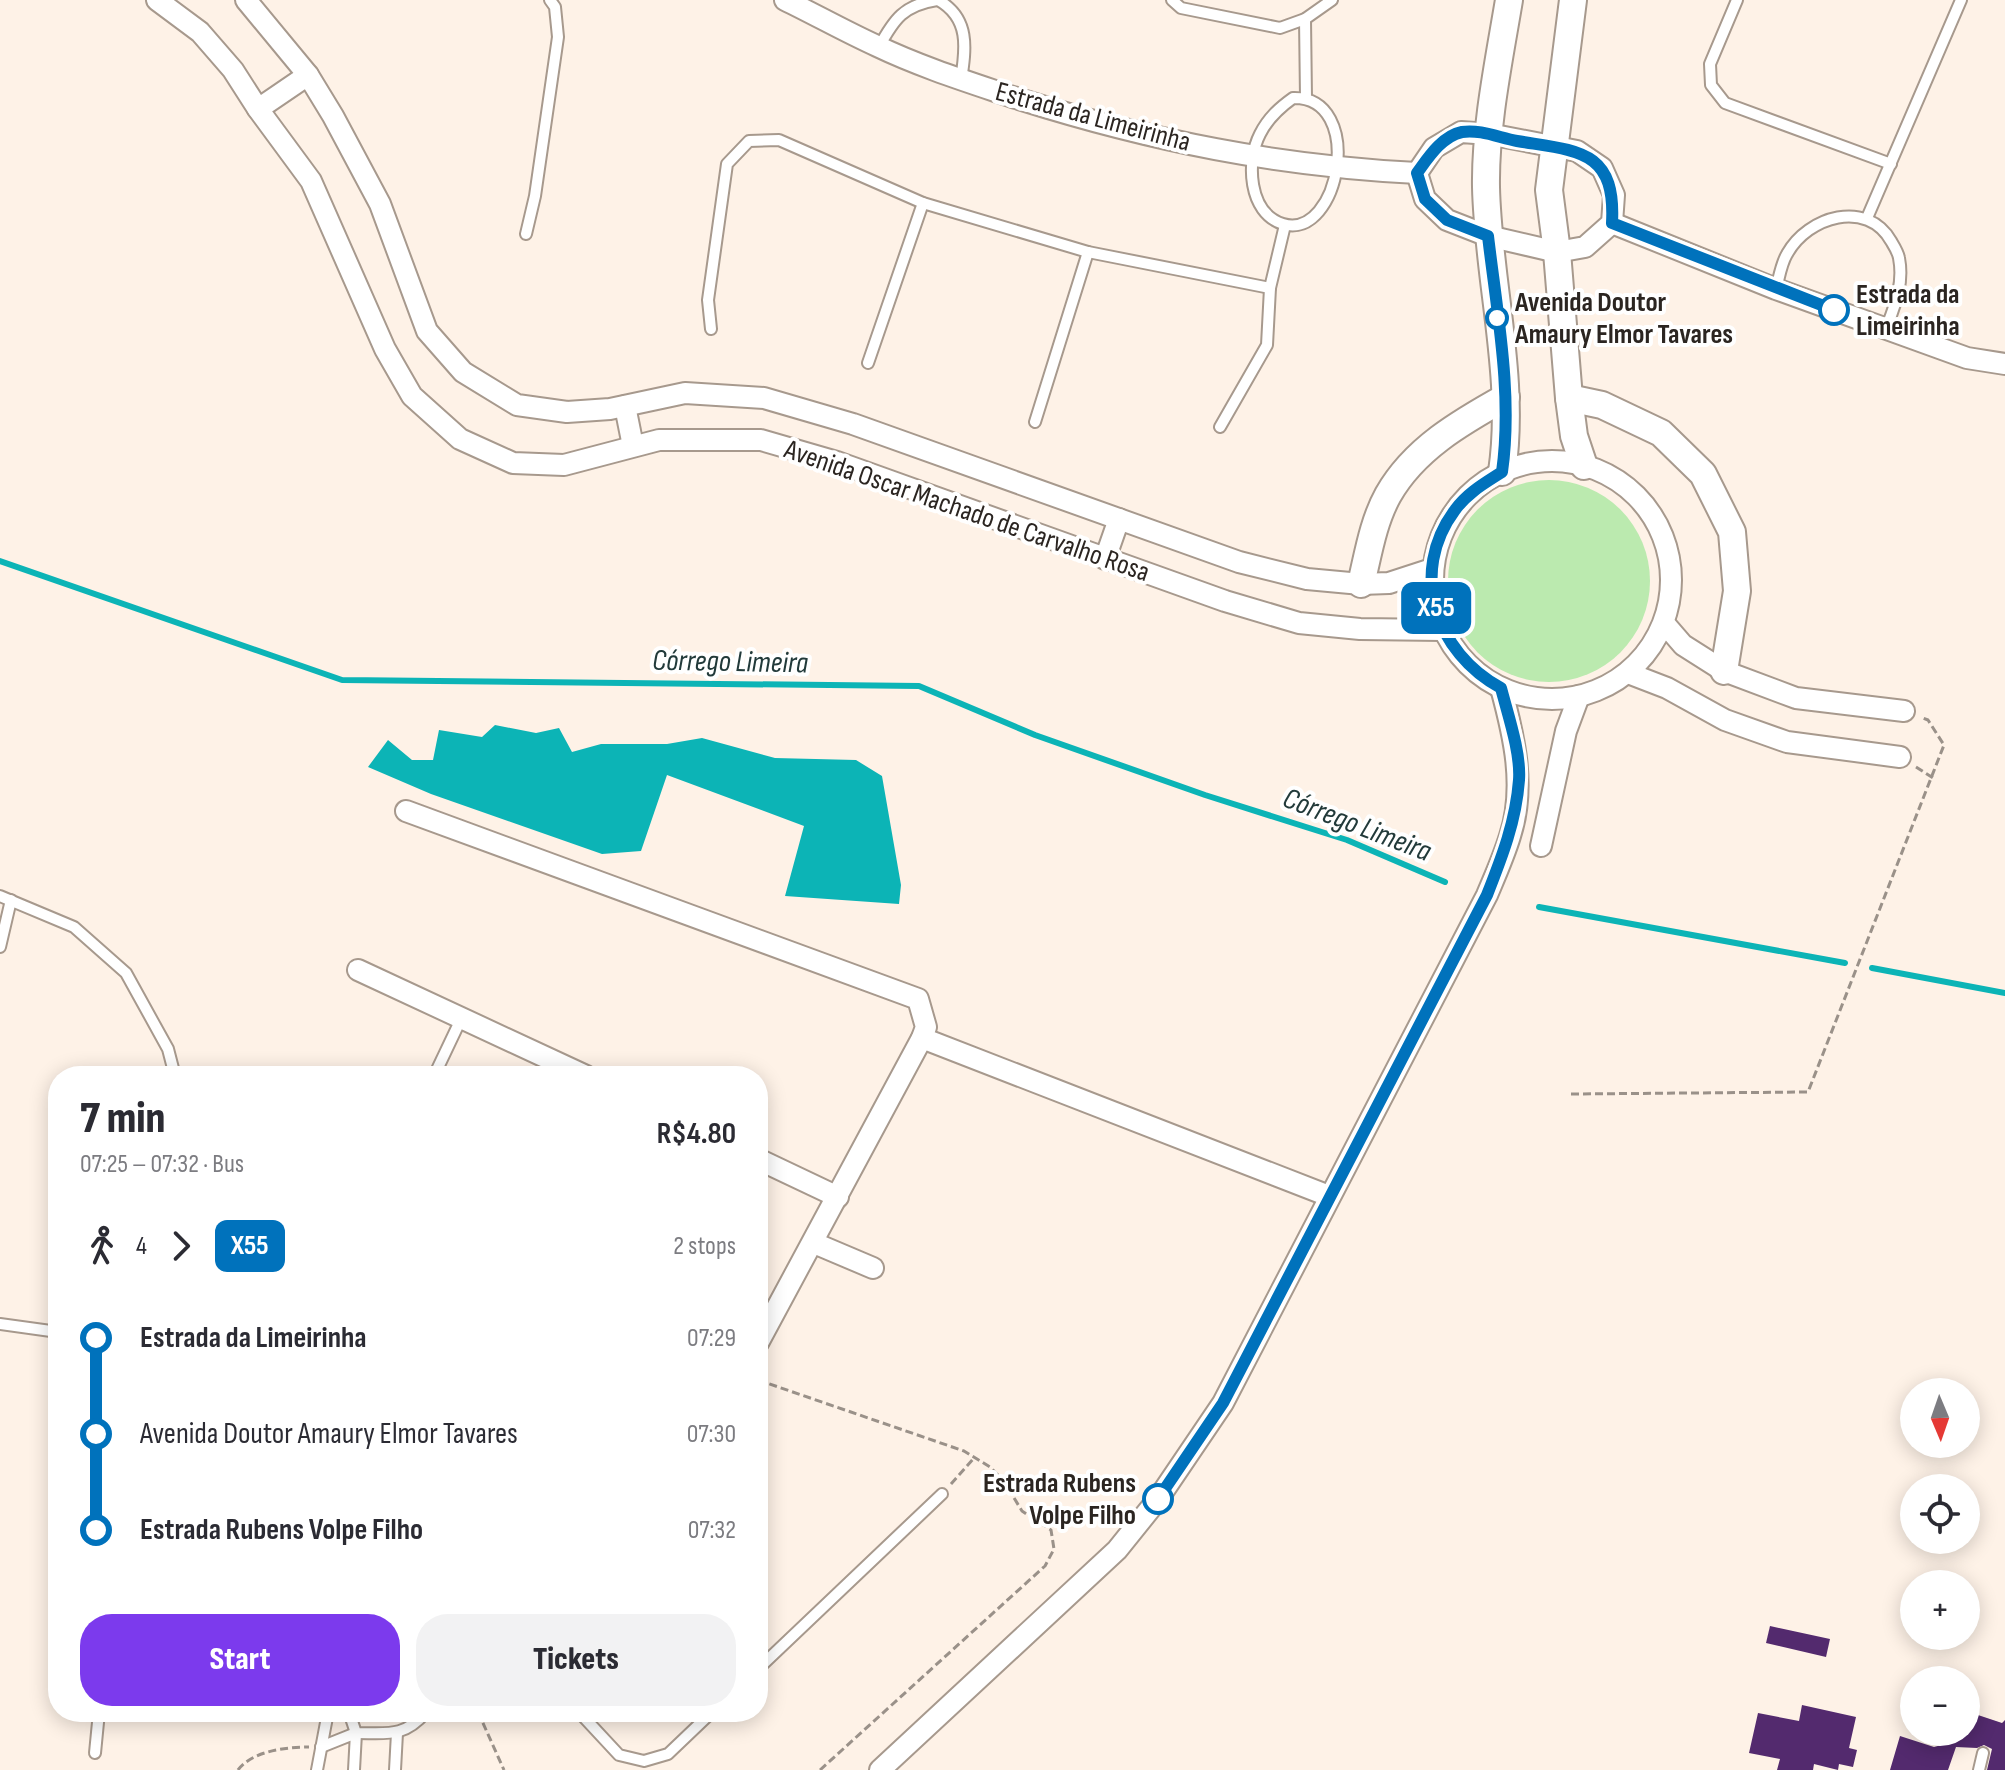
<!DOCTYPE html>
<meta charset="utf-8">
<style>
body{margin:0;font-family:"Sofia Sans Condensed",sans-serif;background:#f2f2f3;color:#2b2b33;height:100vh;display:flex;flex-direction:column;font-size:30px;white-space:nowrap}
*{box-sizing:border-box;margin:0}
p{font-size:26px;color:#7c7c81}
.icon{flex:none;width:44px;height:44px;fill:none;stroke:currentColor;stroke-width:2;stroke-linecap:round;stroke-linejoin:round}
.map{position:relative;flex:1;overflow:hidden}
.side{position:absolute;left:48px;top:1066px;width:720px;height:656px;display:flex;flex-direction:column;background:#fff;border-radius:32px;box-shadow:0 4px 20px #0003}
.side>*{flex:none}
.badge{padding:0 16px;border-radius:12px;font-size:28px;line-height:52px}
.needle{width:52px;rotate:178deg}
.buttons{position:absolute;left:1900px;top:1378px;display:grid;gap:16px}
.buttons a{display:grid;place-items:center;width:80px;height:80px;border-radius:50%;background:#fff;box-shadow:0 4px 20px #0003;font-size:40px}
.map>.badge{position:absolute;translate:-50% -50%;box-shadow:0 0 0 4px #fff}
.legs{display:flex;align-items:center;gap:12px;height:88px;padding:0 32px;font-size:26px}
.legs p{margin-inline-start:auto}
.summary{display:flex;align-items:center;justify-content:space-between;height:136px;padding:0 32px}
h1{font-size:44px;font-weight:800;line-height:60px}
.cta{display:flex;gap:16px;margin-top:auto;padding:16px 32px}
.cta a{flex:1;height:92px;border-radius:32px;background:#7c3aed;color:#fff;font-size:32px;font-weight:800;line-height:92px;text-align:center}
.cta a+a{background:#f2f2f3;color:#2b2b33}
ul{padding:0 32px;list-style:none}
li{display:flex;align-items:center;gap:28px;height:96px;font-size:30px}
li i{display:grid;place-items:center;width:12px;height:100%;margin:0 10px;background:currentColor}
li i::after{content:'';width:20px;height:20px;margin:-10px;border:6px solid;border-radius:50%;background:#fff}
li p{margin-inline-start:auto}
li:first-child i{background:linear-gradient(#0000 50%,currentColor 0)}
li:last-child i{background:linear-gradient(currentColor 50%,#0000 0)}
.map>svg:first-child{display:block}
</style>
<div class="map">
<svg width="2005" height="1770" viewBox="0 0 2005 1770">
<rect width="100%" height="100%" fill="#fef2e7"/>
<circle fill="#bbeaaf" cx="1549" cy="581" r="101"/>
<polygon fill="#0cb4b6" points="495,725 536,733 559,728 572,752 601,744 667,744 702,738 775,758 856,760 882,776 901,885 899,904 785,896 804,826 667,775 641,851 602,854 431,794 368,767 388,740 412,760 433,760 439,730 482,737"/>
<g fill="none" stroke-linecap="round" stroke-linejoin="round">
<g stroke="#0cb4b6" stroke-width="6">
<polyline points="0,561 342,680 919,686 1035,735 1205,795 1347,840 1445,882"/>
<polyline points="1539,907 1845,963"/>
<polyline points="1872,968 2005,993"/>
</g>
</g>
<g fill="#532a6e">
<polygon points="1770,1626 1830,1639 1826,1657 1766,1643"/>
<polygon points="1802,1705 1856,1717 1849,1748 1857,1750 1853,1767 1839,1764 1838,1770 1814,1764 1813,1770 1777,1770 1780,1759 1749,1753 1758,1713 1799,1721"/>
<polygon points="1966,1711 2002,1723 2005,1720 2005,1770 1987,1770 1992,1749 1984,1745 1977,1748 1956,1747 1948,1770 1890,1770 1900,1736 1934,1747 1956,1741 1957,1732 1966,1732"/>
</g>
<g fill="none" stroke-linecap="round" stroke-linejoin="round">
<g stroke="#a7998d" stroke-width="14">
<g id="service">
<path d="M 938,0 C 970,18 966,48 961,80"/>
<polyline points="1172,0 1181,8 1280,28 1305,19 1332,0"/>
<polyline points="1737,0 1710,64 1711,85 1725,103 1891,164"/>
<polyline points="1305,19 1306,98"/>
<path d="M 879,47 C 894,19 904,5 937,0"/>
<path d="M 1293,98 C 1366,96 1340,241 1283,224 C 1248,213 1246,161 1260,134 C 1268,118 1279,108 1293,98 Z"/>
<polyline points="1867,218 1961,0"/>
<polyline points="526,234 535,196 558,37 555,7 550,0"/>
<path d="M 1776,289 C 1779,278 1781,264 1787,254 C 1808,216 1867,199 1891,241 C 1894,246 1898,252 1899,258 C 1904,284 1895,305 1886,329"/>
<polyline points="711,329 708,300 727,164 749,141 779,140 923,203 1088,252 1270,288"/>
<polyline points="868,363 923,203"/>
<polyline points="1035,422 1088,252"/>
<polyline points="1220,427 1267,345 1270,288 1285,225"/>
<polyline points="0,896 74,927 126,973 168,1049 175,1076"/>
<polyline points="0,947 11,900"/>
<polyline points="434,1076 462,1017"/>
<polyline points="0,1324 58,1332"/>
<polyline points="758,1669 942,1494"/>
<path d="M 349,1712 L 356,1733 C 387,1733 404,1738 426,1712"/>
<polyline points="579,1712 619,1755 644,1761 668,1754 712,1712"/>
<polyline points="321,1747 356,1733 354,1770"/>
<polyline points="95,1753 99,1712"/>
<polyline points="317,1770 328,1712"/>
<polyline points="395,1770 397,1733"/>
<polyline points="1979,1770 1983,1753"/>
</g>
</g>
<g stroke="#a7998d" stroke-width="24">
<g id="minor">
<polyline points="157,0 200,32 233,70 258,109 311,181 385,349 412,396 460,439 513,463 564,465 659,440 761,440 837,462 1225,601 1299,623 1360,629 1442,630"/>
<polyline points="246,0 308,75 333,116 380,204 427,331 463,372 517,405 567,412 610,409 685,393 764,398 853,424 1239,562 1307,579 1361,584 1389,583 1432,569"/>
<path d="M 785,0 C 816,15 846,32 877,46 C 923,68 972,83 1019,99 C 1152,141 1278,166 1417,173"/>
<polyline points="258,109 308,75"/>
<polygon points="1461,132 1489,134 1577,151 1602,168 1614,195 1612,223 1585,247 1557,252 1488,236 1447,220 1425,199 1417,173 1434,148"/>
<polyline points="1612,223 1776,289 1967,358 2005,364"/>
<polyline points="625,406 633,446"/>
<circle cx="1552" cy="580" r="119"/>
<polyline points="1105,559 1119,519"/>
<polyline points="1664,623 1683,645 1724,671 1796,698 1904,711"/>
<polyline points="1628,673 1667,688 1725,720 1787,742 1900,757"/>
<polyline points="406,811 918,999 926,1027 922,1038 758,1343"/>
<polyline points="1541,846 1566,731 1579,696"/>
<polyline points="358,970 586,1076"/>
<polyline points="922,1038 1329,1196"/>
<polyline points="758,1159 838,1197"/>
<polyline points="814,1243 873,1268"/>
<path d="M 880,1770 L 1117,1550 L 1158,1499 L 1223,1403 L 1487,895 C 1495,876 1504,856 1510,836 C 1526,787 1514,736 1501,688"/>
</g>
</g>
<g stroke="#a7998d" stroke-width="30">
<g id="tertiary">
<polyline points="1573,0 1549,190 1557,252 1569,398 1574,436 1584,466"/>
<polyline points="1569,398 1602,405 1661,433 1703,474 1732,532 1737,591 1724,671"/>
<path d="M 1502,472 C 1516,378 1488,281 1486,187 C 1485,127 1499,60 1509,0"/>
<path d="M 1361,584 C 1368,555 1373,522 1388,495 C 1414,449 1461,422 1506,397"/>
</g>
</g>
<g stroke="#9a9189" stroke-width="3" stroke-dasharray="8 4" stroke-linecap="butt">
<polyline points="1916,767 1933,778"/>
<polyline points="1571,1094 1808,1092 1944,745 1928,720 1923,718"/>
<polyline points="758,1380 964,1451 990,1467 1003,1480 1022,1511 1051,1530 1054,1549 1045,1566 820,1770"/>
<polyline points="951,1484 975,1457"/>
<polyline points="478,1712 504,1770"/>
<path d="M 238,1770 C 252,1751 286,1747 309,1747"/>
</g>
<use href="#service" stroke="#fff" stroke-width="10"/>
<use href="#minor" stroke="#fff" stroke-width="20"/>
<use href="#tertiary" stroke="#fff" stroke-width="26"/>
</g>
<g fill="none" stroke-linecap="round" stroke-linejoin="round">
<g stroke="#fff" stroke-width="18">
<path id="line-1" d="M 1158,1499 L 1223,1403 L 1487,895 C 1502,857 1516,821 1519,780 C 1521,753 1508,715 1501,688 C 1436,653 1408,573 1455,510 C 1467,493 1485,483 1502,472 C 1513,395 1497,313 1488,236 L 1447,220 L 1425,199 L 1417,173 C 1428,158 1442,136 1462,132 C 1480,129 1500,138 1517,141 C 1577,151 1616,149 1612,223 L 1834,310"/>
</g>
<use href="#line-1" stroke="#0072bc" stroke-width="12"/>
</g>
<g fill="#fff" stroke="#0072bc" stroke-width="4">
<circle cx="1834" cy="310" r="14"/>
<circle cx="1497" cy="318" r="10"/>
<circle cx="1158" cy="1499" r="14"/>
</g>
<g text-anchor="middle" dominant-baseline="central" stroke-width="8" stroke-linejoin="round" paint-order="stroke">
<g font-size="28" fill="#2b2521" stroke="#fff">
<text transform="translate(1093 117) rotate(15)">Estrada da Limeirinha</text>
<text transform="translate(967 511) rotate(19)">Avenida Oscar Machado de Carvalho Rosa</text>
</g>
<g font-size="28" font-weight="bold" fill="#2b2521" stroke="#fff" text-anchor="start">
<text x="1856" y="294">Estrada da<tspan x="1856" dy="32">Limeirinha</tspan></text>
<text x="1515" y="302">Avenida Doutor<tspan x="1515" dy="32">Amaury Elmor Tavares</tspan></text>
<text x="1136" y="1483" text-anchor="end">Estrada Rubens<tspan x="1136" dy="32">Volpe Filho</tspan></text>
</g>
<g font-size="30" font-style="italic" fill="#223a3a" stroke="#fff">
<text transform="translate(730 662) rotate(1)">Córrego Limeira</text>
<text transform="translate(1357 825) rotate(21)">Córrego Limeira</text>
</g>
</g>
</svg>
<div class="buttons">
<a><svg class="needle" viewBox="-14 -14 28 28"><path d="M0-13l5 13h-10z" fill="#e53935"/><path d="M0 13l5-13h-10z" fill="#7c7c81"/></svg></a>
<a><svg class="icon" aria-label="locate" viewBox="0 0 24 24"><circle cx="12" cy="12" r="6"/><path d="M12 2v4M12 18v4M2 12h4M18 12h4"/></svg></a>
<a>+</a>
<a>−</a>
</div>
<b class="badge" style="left:1436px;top:608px;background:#0072bc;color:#fff">X55</b>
<section class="side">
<div class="summary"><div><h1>7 min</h1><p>07:25 – 07:32 · Bus</p></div><b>R$4.80</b></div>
<div class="legs"><svg class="icon" aria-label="walk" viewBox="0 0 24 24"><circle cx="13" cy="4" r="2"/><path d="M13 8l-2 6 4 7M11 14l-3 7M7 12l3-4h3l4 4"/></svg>4<svg class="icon" aria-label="forward" viewBox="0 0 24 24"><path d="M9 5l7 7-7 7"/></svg><b class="badge" style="background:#0072bc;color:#fff">X55</b><p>2 stops</p></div>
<ul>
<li><i style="color:#0072bc"></i><b>Estrada da Limeirinha</b><p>07:29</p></li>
<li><i style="color:#0072bc"></i><span>Avenida Doutor Amaury Elmor Tavares</span><p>07:30</p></li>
<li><i style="color:#0072bc"></i><b>Estrada Rubens Volpe Filho</b><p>07:32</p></li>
</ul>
<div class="cta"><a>Start</a><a>Tickets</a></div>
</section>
</div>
